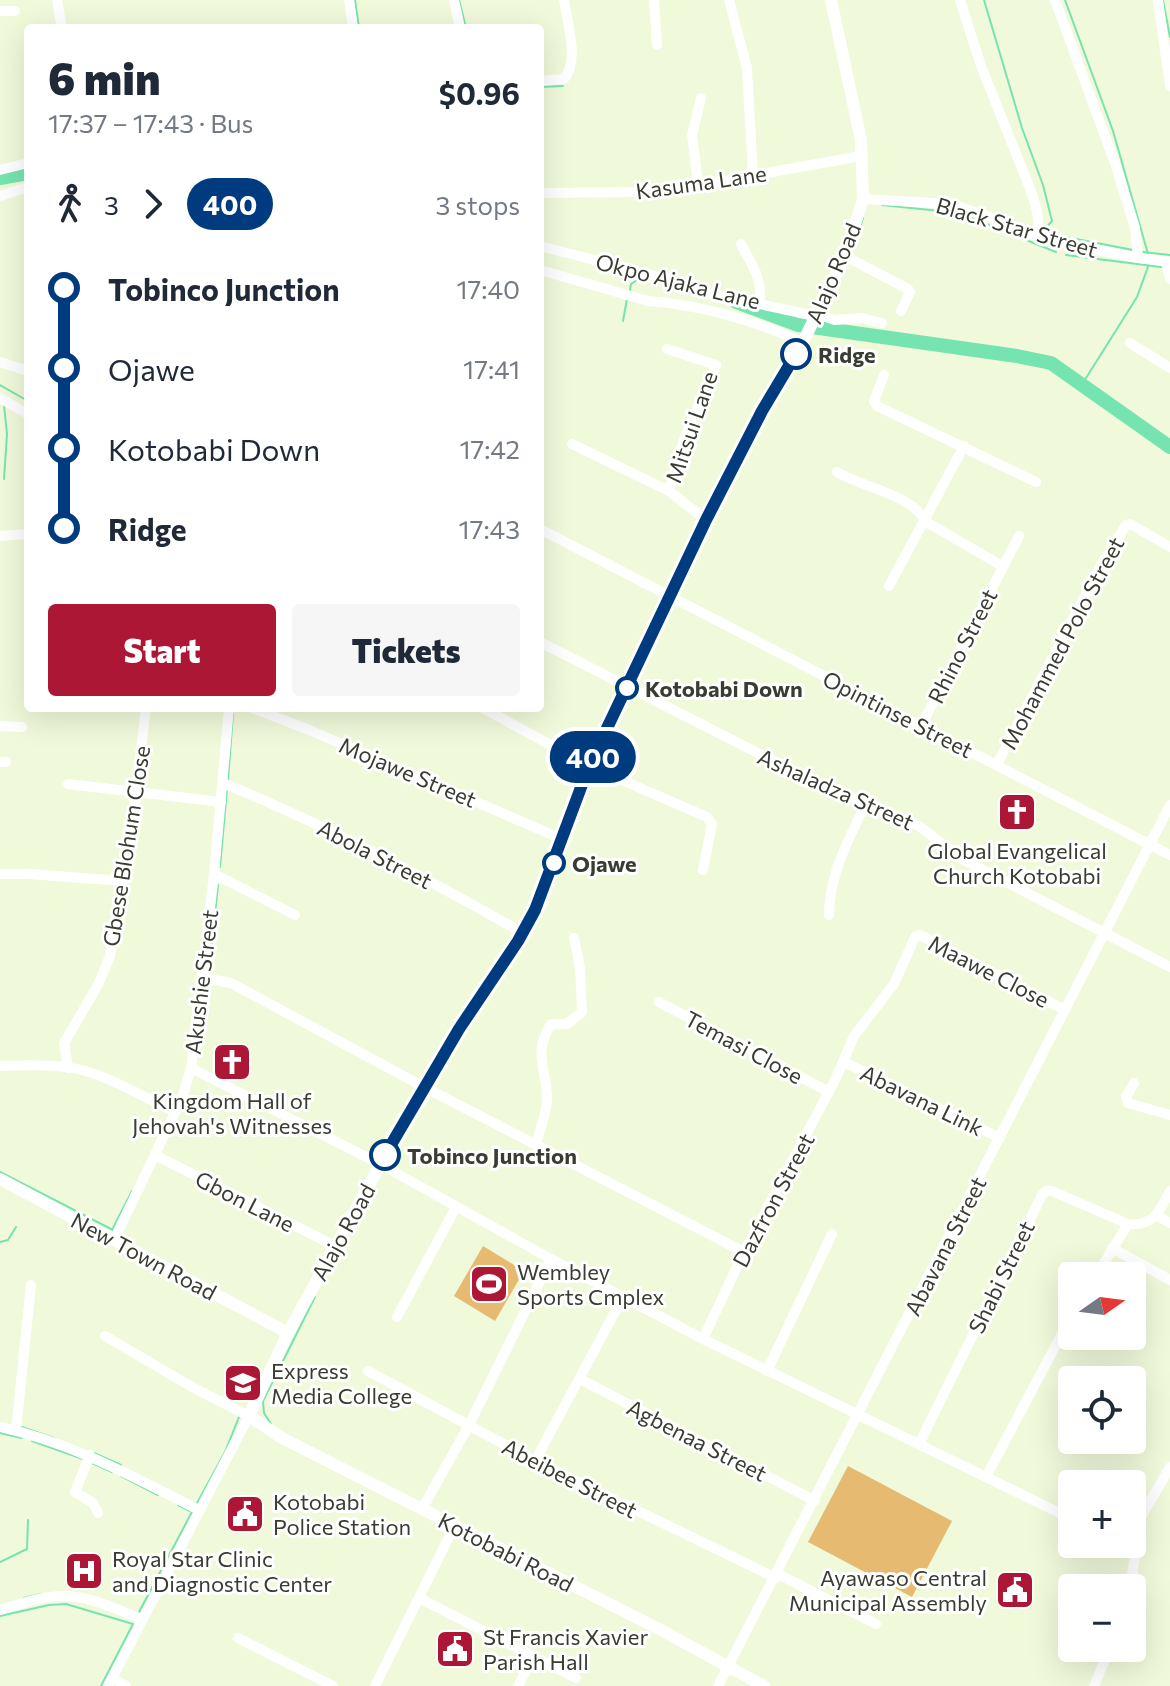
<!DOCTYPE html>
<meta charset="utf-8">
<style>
body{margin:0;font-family:Commissioner,sans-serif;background:#f6f6f7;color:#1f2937;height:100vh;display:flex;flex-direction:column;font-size:30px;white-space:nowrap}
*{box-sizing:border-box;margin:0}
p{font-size:26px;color:#747a83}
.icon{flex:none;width:44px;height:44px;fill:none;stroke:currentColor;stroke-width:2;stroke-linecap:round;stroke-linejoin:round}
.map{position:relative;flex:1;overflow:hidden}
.details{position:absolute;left:24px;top:24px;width:520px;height:688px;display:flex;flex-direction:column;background:#fff;border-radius:8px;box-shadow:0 8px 32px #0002}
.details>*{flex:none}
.badge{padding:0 16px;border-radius:26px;font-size:28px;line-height:52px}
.needle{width:52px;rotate:76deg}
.buttons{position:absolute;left:1058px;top:1262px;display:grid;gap:16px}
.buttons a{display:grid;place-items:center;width:88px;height:88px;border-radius:8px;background:#fff;box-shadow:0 8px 32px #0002;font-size:40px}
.map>.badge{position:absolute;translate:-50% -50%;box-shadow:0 0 0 4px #fff}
.legs{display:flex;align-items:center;gap:12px;height:88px;padding:0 24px;font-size:26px}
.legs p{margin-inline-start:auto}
.overview{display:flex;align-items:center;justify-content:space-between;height:136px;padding:0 24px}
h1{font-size:44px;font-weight:800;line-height:60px}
.cta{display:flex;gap:16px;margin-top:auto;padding:16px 24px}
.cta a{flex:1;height:92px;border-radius:8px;background:#ac1735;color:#fff;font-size:32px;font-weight:800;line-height:92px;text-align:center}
.cta a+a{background:#f6f6f7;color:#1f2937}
ul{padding:0 24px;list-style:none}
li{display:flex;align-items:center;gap:28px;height:80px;font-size:30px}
li i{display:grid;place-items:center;width:12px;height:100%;margin:0 10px;background:currentColor}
li i::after{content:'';width:20px;height:20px;margin:-10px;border:6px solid;border-radius:50%;background:#fff}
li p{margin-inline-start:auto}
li:first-child i{background:linear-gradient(#0000 50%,currentColor 0)}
li:last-child i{background:linear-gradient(currentColor 50%,#0000 0)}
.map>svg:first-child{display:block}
</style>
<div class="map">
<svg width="1170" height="1686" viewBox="0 0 1170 1686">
<rect width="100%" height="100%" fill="#f0f9da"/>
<g fill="#e6bb71">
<polygon points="483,1246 524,1271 495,1321 454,1296"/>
<polygon points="848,1466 952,1521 912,1597 808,1542"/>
</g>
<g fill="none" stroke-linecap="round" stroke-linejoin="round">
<g stroke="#76e4b0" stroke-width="2">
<polyline points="355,0 359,28"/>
<polyline points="459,0 466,28"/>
<polyline points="984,0 1022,128 1043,185 1052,221 1045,229"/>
<polyline points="1065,0 1113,131 1148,254"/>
<polyline points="1163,0 1170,37"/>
<polyline points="540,87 563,86"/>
<polyline points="882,205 959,213 1056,252"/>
<polyline points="859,231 863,218"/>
<polyline points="1045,233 1133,250"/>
<polyline points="1143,252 1170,255"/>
<polyline points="1066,255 1161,267"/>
<polyline points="630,290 631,284 640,278"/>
<polyline points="623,321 627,299"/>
<polyline points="0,385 28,401"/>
<polyline points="1081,386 1137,297 1149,264"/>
<polyline points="4,479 7,434 4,405"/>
<polyline points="228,780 233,714"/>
<polyline points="220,867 227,789"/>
<polyline points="209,972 218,885"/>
<polyline points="203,1011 207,986"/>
<polyline points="0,1172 113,1230"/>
<polyline points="113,1228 132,1191"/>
<polyline points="0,1242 8,1240 16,1227"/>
<polyline points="271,1424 264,1413 263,1401 315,1297"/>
<polyline points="22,1427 54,1438"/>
<polyline points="0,1433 22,1438"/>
<polyline points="32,1441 83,1459"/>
<polyline points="94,1453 121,1465"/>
<polyline points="92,1463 112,1472"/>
<polyline points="121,1476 158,1495"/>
<polyline points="178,1505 190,1511"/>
<polyline points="196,1505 225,1452 239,1417"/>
<polyline points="0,1562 27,1549 28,1520"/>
<polyline points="24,1598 41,1594"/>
<polyline points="138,1614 193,1510"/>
<polyline points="0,1616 49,1605 66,1604 133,1624 101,1686"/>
</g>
<g stroke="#76e4b0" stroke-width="14">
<polyline points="0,178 28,173"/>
<polyline points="736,302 798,325 1017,356 1051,363 1170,447"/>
</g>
<g stroke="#fff" stroke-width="10">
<polyline points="57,0 62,28"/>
<polyline points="349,0 353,28"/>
<polyline points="454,0 460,28"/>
<polyline points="654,0 657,45"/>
<polyline points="729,0 747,68 753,176"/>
<polyline points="960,0 981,66 1031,191 1037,211 1040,238"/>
<polyline points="1055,0 1116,166 1135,228 1138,258"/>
<polyline points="1158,0 1170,86"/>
<polyline points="0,11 15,11"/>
<path d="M 540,81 L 564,79 C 580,61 567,22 564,0"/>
<polyline points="0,170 28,163"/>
<polyline points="698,184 692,135 701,98"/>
<polyline points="540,193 642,192 711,183 861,156"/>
<polyline points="0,196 28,187"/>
<polyline points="863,199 950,204 990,217 1040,238 1138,258 1170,262"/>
<path d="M 741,244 C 751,264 764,279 759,303"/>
<polyline points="540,246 663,278 713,294 815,316"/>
<polyline points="845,256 908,289 910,292 901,311"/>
<polyline points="1166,261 1170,279"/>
<path d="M 540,270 L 648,301 C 700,305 755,321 803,342"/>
<polyline points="816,314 835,320 862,318 882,323"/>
<polyline points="1130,343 1170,368"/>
<polyline points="667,349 716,365 683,442 669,491"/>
<polyline points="0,362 28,371"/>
<polyline points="884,375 874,401 877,406 1036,482"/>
<polyline points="0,398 28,414"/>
<polyline points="572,444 669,491 706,520"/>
<path d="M 837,472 C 864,488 906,493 924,518"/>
<polyline points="923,520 1002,566"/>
<polyline points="540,529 1170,855"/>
<polyline points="0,536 28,534"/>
<polyline points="889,586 964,446"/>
<polyline points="540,642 811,780 919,826 962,859 1170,967"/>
<polyline points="252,708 307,729 562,839"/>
<polyline points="483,708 589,766 707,817 712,824 703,870"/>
<polyline points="0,726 22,727"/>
<polyline points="921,726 1019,536"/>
<polyline points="0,762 6,762"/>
<polyline points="997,764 1100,567 1126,525 1130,524 1170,547"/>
<path d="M 223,783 C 326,825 426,878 523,933"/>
<polyline points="68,784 221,802"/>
<polyline points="0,874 29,874 123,881"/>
<polyline points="214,874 295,915"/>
<path d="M 829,915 C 830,871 848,842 866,803"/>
<polyline points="203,978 231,983 424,1087 744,1252"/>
<polyline points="659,1002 829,1092"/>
<polyline points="844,1062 1000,1138"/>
<path d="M 0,1066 C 27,1065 57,1064 82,1070 C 115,1079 145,1098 175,1112"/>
<polyline points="68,1068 64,1043 98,985 110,956 136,791 146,708"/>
<polyline points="191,1068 380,1164 551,1259 703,1339 1072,1519"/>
<polyline points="1134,1083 1126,1097 1128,1103 1170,1115"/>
<path d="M 536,1144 C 540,1130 546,1115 547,1100 C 547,1068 532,1054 551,1024 L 567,1024 L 582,1012 L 580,968 L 574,938"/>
<polyline points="155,1155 335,1246"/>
<polyline points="1157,1216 1170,1223"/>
<polyline points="114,1240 182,1098 191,1068 214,874 229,708"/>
<polyline points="1112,1248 1170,1280"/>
<path d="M 1096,1276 L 1128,1224 C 1154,1227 1160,1210 1170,1191"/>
<polyline points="397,1317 456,1207"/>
<polyline points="105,1336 192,1387 249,1416 108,1686"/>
<polyline points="703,1339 744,1252 836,1078 854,1036 894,984 915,937 920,935 1065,1010"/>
<polyline points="368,1371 535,1461 776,1578"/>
<polyline points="767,1371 832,1234"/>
<polyline points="580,1379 815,1501"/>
<path d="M 0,1427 C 72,1443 134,1477 199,1510"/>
<polyline points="16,1430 31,1285"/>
<polyline points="919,1444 1042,1195 1046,1191 1052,1191 1128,1224"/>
<polyline points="90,1455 75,1492 93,1503 98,1513"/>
<polyline points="535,1461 623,1297"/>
<polyline points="987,1475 1072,1315"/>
<polyline points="422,1509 469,1425 551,1259"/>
<polyline points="1132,1526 1141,1517 1170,1467"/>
<polyline points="778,1574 876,1624"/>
<polyline points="1130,1588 1136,1550 1136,1523"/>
<polyline points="419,1598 576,1678"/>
<path d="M 0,1610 C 20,1604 42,1596 62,1596 C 89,1595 117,1610 142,1619"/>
<polyline points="238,1638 333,1686"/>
<polyline points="112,1678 126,1686"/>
<polyline points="375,1686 455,1525"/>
<polyline points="518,1686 533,1657"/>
<polyline points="718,1686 1170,805"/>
<polyline points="1094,1686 1110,1648"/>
</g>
<g stroke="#fff" stroke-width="12">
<polyline points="0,1179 288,1333"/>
<polyline points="764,1686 659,1629 282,1438 249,1416 288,1333 403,1123 459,1029 518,941 535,910 589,766 662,610 706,520 772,393 804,340 845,256 863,199 861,140 831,0"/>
</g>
</g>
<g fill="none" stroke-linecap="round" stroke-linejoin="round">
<g stroke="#fff" stroke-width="18">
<polyline id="line-1" points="385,1155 459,1029 518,941 535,910 589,766 706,520 762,411 796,354"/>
</g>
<use href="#line-1" stroke="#003b80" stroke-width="12"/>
</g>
<defs>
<g id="church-square" transform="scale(2)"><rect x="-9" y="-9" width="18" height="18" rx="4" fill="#ac1735" stroke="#fff"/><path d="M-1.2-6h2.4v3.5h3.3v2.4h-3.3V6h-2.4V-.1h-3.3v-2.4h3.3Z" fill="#fff"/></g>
<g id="stadium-square" transform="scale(2)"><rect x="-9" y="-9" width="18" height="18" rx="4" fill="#ac1735" stroke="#fff"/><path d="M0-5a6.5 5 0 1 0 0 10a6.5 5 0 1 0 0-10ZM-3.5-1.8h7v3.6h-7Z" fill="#fff"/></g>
<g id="university-square" transform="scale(2)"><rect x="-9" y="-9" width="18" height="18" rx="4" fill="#ac1735" stroke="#fff"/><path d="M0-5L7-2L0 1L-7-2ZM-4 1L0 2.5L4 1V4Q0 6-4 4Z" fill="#fff"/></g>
<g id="civic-square" transform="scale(2)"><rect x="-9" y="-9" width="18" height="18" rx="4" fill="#ac1735" stroke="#fff"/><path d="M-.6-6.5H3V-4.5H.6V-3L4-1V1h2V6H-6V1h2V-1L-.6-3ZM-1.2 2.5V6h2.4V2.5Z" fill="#fff"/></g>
<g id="hospital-square" transform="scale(2)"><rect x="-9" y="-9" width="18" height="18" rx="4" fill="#ac1735" stroke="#fff"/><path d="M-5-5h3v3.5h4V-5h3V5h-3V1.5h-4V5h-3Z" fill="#fff"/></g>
</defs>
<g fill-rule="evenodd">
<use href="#church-square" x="1017" y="812"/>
<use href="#church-square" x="232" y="1062"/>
<use href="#stadium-square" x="489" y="1284"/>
<use href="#university-square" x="243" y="1383"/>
<use href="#civic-square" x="245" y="1514"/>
<use href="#hospital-square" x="84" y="1571"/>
<use href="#civic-square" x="1015" y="1590"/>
<use href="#civic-square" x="455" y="1649"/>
</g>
<g fill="#fff" stroke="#003b80" stroke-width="4">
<circle cx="796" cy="354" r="14"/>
<circle cx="627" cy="688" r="10"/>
<circle cx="554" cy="863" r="10"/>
<circle cx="385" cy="1155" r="14"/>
</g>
<g text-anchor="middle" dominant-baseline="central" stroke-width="6" stroke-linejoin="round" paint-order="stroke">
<g font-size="22" fill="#393c30" stroke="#fff">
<text transform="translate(701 182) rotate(-8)">Kasuma Lane</text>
<text transform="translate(1017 227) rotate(16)">Black Star Street</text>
<text transform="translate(833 273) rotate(-67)">Alajo Road</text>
<text transform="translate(678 281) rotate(14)">Okpo Ajaka Lane</text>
<text transform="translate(691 427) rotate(-71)">Mitsui Lane</text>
<text transform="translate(1062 643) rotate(-62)">Mohammed Polo Street</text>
<text transform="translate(962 646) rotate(-63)">Rhino Street</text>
<text transform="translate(898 714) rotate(27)">Opintinse Street</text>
<text transform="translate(408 772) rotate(23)">Mojawe Street</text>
<text transform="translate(836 789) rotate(24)">Ashaladza Street</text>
<text transform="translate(126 846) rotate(-81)">Gbese Blohum Close</text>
<text transform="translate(375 854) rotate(27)">Abola Street</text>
<text transform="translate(989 971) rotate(27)">Maawe Close</text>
<text transform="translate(201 982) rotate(-83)">Akushie Street</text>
<text transform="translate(744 1047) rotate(28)">Temasi Close</text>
<text transform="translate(922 1100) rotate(26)">Abavana Link</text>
<text transform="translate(773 1200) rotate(-62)">Dazfron Street</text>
<text transform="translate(245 1201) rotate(27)">Gbon Lane</text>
<text transform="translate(343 1232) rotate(-61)">Alajo Road</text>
<text transform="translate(945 1246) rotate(-63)">Abavana Street</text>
<text transform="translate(144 1256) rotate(28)">New Town Road</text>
<text transform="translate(1001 1277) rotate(-64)">Shabi Street</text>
<text transform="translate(697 1440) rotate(27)">Agbenaa Street</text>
<text transform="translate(570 1478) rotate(27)">Abeibee Street</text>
<text transform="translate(506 1552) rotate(27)">Kotobabi Road</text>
</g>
<g font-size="22" font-weight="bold" fill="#393c30" stroke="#fff" text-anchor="start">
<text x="818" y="354">Ridge</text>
<text x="645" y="688">Kotobabi Down</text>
<text x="572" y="863">Ojawe</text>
<text x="407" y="1155">Tobinco Junction</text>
</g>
<g font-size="22" fill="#393c30" stroke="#fff" text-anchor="start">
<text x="1017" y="850" text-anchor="middle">Global Evangelical<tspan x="1017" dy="25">Church Kotobabi</tspan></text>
<text x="232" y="1100" text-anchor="middle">Kingdom Hall of<tspan x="232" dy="25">Jehovah's Witnesses</tspan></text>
<text x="517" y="1271">Wembley<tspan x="517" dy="25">Sports Cmplex</tspan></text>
<text x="271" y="1370">Express<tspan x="271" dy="25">Media College</tspan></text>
<text x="273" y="1501">Kotobabi<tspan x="273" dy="25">Police Station</tspan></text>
<text x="112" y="1558">Royal Star Clinic<tspan x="112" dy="25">and Diagnostic Center</tspan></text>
<text x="987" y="1577" text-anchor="end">Ayawaso Central<tspan x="987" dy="25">Municipal Assembly</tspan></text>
<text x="483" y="1636">St Francis Xavier<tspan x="483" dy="25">Parish Hall</tspan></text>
</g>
</g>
</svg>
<div class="buttons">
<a><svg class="needle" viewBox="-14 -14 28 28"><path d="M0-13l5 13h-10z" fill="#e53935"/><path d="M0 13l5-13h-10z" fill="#747a83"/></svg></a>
<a><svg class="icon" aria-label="locate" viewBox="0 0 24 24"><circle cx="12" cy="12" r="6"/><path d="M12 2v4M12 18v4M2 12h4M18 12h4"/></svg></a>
<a>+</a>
<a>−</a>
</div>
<b class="badge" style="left:593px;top:757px;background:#003b80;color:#fff">400</b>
<section class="details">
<div class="overview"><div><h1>6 min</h1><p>17:37 – 17:43 · Bus</p></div><b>$0.96</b></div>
<div class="legs"><svg class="icon" aria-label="walk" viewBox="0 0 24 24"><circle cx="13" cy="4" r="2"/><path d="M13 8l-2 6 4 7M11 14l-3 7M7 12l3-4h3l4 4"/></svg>3<svg class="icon" aria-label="forward" viewBox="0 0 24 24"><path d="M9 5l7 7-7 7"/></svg><b class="badge" style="background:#003b80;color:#fff">400</b><p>3 stops</p></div>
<ul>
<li><i style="color:#003b80"></i><b>Tobinco Junction</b><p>17:40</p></li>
<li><i style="color:#003b80"></i><span>Ojawe</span><p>17:41</p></li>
<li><i style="color:#003b80"></i><span>Kotobabi Down</span><p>17:42</p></li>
<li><i style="color:#003b80"></i><b>Ridge</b><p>17:43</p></li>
</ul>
<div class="cta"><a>Start</a><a>Tickets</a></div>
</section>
</div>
